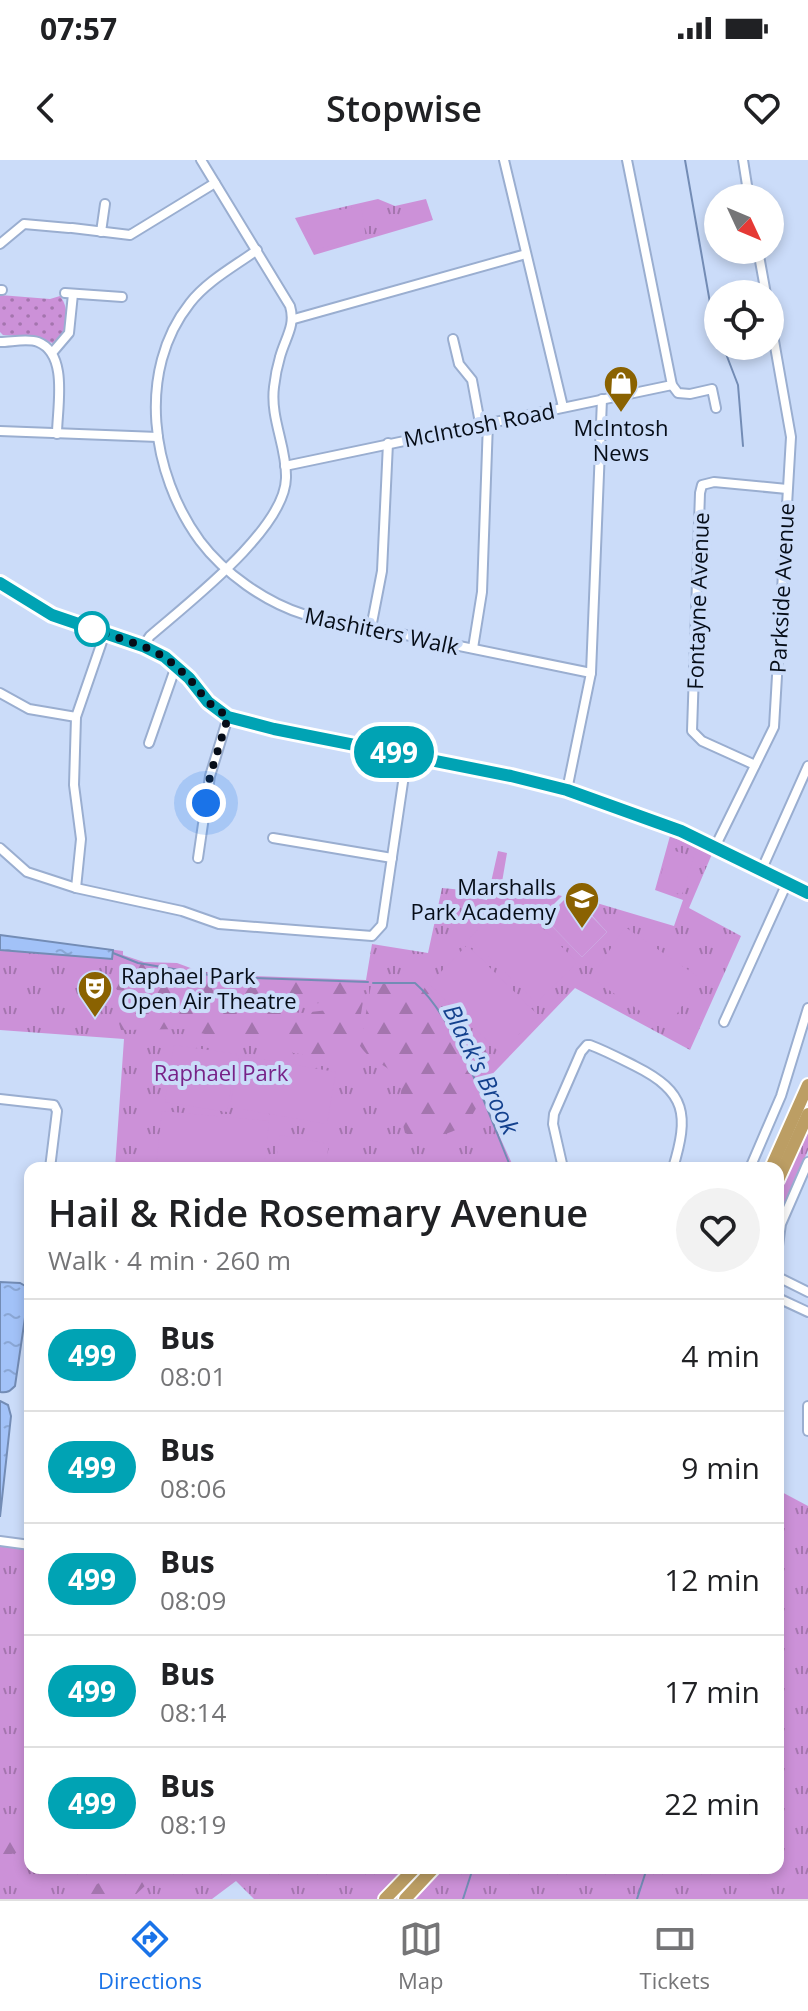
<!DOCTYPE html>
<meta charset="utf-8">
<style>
body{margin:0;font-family:"Open Sans",sans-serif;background:#f2f2f2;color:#202124;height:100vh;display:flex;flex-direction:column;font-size:30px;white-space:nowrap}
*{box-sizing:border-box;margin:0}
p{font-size:26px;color:#757577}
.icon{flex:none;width:44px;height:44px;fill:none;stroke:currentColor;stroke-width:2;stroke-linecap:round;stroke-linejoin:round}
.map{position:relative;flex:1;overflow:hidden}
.drawer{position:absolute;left:24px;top:1002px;width:760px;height:712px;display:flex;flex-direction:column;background:#fff;border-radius:16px;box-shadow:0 4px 12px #0003}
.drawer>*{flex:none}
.badge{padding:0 16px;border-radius:26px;font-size:28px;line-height:52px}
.needle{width:52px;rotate:134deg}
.fabs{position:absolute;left:704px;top:24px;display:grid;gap:16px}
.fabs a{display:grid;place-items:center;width:80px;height:80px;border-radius:50%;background:#fff;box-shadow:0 4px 12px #0003;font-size:40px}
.you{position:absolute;width:40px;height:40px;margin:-20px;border:6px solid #fff;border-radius:50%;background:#1a73e8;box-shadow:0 0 0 12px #1a73e833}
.map>.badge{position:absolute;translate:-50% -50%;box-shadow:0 0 0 4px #fff}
.round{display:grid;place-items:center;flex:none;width:84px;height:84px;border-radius:42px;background:#f2f2f2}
.head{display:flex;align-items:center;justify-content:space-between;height:136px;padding:0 24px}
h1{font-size:38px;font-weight:600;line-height:60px}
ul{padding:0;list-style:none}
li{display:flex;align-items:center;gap:24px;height:112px;padding:0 24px;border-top:2px solid #e0e0e0}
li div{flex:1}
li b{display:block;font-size:30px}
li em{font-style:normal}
li .badge{min-width:88px;font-weight:700;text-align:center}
.status{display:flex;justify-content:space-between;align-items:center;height:56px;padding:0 40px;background:#fff;direction:ltr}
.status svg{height:22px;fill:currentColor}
header{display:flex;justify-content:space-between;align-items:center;height:104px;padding:0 24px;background:#fff;font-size:36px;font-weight:600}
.tabs{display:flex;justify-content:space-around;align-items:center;height:112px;border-top:2px solid #e0e0e0;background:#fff;font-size:22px;color:#757577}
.tabs a{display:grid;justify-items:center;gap:4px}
.tabs .current{color:#1a73e8}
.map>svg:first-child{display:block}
</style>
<div class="status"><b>07:57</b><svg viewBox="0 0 49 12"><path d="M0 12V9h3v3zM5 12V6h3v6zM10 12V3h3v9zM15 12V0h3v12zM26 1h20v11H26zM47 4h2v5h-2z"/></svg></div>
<header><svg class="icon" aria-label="back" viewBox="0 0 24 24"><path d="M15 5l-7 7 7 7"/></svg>Stopwise<svg class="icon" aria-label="heart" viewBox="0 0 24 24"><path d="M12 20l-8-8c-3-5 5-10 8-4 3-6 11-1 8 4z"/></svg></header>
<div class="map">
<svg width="808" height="1739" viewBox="0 0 808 1739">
<defs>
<pattern id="grass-tufts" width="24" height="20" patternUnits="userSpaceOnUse" patternTransform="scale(2)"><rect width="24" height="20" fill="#cc91d8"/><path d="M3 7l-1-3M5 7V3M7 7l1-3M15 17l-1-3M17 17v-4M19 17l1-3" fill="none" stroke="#a475ae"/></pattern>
<pattern id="forest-firs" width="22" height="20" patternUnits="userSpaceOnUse" patternTransform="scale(2)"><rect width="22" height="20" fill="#cc91d8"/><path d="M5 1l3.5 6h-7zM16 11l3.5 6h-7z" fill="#a475ae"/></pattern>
<pattern id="garden-dots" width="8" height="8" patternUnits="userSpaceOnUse" patternTransform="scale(2)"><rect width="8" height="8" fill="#cc91d8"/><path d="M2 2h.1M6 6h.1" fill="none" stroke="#a475ae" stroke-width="1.8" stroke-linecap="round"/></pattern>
<pattern id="water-ripples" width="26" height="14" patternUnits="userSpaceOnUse" patternTransform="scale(2)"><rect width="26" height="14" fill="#a2c2f8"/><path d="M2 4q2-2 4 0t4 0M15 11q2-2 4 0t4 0" fill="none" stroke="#8aa6d4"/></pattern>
</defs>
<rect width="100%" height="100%" fill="#cbdcf9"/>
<g fill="url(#grass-tufts)">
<polygon points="378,39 395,46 426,39 433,60 314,95 295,58"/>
<polygon points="670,676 712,694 689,748 741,776 690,890 575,828 478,929 514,1008 115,1008 124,879 0,870 0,775 123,791 123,795 144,802 177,803 196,810 223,815 366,820 372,784 428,793 442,728 463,730 462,735 487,740 498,691 507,693 501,728 537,738 539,731 562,736 542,756 582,797 607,772 582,745 590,741 674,766 683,740 655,730"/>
<polygon points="808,967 808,990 782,1053 778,1050 778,1035"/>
<polygon points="778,1330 808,1346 808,1739 254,1739 236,1721 212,1739 0,1739 0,1381 30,1385 30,1708 778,1708"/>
</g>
<g fill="url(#forest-firs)">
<polygon points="118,800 221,817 368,822 366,830 344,834 329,842 301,845 117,830 113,822"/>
<path d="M 378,816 L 422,824 C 446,857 464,889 481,927 L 478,930 L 481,936 C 472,963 459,974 430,976 C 421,977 414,978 405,973 L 399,949 L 402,924 C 390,903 373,905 360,886 L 372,820 Z"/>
<polygon points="364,835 354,898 347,901 293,893 285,883 273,879 257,886 183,869 121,870 111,836 212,843 302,853 328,850"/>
<polygon points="30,1641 30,1689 0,1697 0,1670"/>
<polygon points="141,1712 167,1718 147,1724 131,1739 65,1739 112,1717"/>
</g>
<path fill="url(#garden-dots)" d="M 0,135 L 50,139 L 60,136 C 71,150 67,172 55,184 L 36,177 L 3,175 L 0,172 Z"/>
<g fill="#cc91d8">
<polygon points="361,46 366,78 312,90 306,56"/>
<polygon points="669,689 694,697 682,735 657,727"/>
<polygon points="570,734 607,772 582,797 545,759"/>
<polygon points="509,735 577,802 537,843 469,779"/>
<polygon points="625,767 700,818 667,869 591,818"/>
<polygon points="467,785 538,855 500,893 429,824"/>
<polygon points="174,885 237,894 227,952 165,942"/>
<polygon points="239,895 336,912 327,964 230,947"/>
<polygon points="162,951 269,961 264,1008 156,1008"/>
<polygon points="280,975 329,984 325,1008 275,1006"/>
</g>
<g fill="url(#water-ripples)" stroke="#738cb5" stroke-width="2">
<polygon points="0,775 113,790 112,799 0,790"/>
<path d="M 0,1122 L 20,1123 L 27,1127 L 28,1137 L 15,1226 C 10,1231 8,1233 0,1232 Z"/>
<polygon points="0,1241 8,1245 11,1256 0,1357"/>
</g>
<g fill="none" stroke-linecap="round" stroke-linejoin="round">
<g stroke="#738cb5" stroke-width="2">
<polyline points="685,0 713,160 718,172"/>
<polyline points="723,186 738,225 743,286"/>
<polyline points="113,793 138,803 221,817 368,822"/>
<path d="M 373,823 L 415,823 C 456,858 490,957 511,1008"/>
<polyline points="463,1739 473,1708"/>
<polyline points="637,1739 647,1708"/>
</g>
<g stroke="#9aaed0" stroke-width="12">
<g id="minor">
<polyline points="504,0 563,247"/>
<polyline points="627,0 672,225 678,233 690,234 712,229 716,248"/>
<polyline points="743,0 749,38"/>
<polyline points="72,68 130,75 215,23"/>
<polyline points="101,72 105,44"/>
<polyline points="0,84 24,64 69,68"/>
<path d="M 257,90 C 235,106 207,121 190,143 C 136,211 151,314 200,381 C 224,413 265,442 303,454 L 591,513"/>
<polyline points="758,90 766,134"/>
<polyline points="0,130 2,130"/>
<polyline points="65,133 122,137"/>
<polyline points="294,159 526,94"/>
<polyline points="453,179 459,204 472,220 480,263"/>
<path d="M 0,182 C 11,182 28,178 38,182 C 69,194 57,248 57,274"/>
<polyline points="52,193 69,173 73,134"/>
<polyline points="0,271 158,277"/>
<polyline points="285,306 672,225"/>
<polyline points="0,422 52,455 143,486 165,497 189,518 208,542 228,557 274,569 511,616 567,630 681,671 808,733"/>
<polyline points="371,468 382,411 388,283"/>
<path d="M 143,486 L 150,476 C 188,443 285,369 286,318 C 287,287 270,259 274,227 C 275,218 277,207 280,197 C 285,178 296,166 290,146 L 201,0"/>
<polyline points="473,488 482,432 488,262"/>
<polyline points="0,533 29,549 76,557"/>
<polyline points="149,583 176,506"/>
<polyline points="755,605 702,581 692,571 700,333 702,325 714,322 787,329"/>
<polyline points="567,630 591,513 602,239"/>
<polyline points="273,678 392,698"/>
<polyline points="715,687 774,567 791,277 770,158"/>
<polyline points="0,688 27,712 76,728 182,751 219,764 372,776 382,765 407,595"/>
<polyline points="198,698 210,616 228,557"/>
<polyline points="761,711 808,606"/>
<polyline points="76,728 81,679 74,625 76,557 105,473"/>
<polyline points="724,862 787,723"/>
<polyline points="0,939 54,945 57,951 50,1008"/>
<path d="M 563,1008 L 553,964 L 554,954 L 581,892 L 587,885 L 590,885 C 606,891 621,899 635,906 C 687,932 689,955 673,1008"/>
<polyline points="750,1008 781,936 808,848"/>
<polyline points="778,1086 781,1064 808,1002"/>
<polyline points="778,1117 808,1132"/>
<polyline points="778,1138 808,1152"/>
<polyline points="808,1246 808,1271"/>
<polyline points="0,1381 30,1385"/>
</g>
</g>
<g stroke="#fff" stroke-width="16">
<g id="trunk">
<polyline points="771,1008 808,925"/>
<polyline points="778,1020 808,954"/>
<polyline points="385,1739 415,1708"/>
<polyline points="405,1739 434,1708"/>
</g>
</g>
<use href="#minor" stroke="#fff" stroke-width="8"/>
<use href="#trunk" stroke="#bc9e64" stroke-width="12"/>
</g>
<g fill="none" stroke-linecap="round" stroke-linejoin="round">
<g stroke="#fff" stroke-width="18">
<polyline id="line" points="0,423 52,455 143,486 165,497 189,518 208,542 228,557 274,569 511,616 567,630 681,671 808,733"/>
</g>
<use href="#line" stroke="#00a3b4" stroke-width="12"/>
<polyline stroke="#060d18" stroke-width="8" stroke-dasharray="0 14.4" points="92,469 143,486 165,497 189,518 208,542 228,557 210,616 206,643"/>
</g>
<defs>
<g id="shop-pin" transform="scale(1.8)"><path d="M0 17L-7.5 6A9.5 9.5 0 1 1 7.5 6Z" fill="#8a6201" stroke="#cbdcf9"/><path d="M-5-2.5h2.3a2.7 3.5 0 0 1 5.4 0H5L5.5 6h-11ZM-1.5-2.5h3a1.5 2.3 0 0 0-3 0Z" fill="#fff"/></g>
<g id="school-pin" transform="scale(1.8)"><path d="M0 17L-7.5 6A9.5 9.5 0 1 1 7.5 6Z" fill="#8a6201" stroke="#cbdcf9"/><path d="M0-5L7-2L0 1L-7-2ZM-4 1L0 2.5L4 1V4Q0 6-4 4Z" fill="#fff"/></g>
<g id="theatre-pin" transform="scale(1.8)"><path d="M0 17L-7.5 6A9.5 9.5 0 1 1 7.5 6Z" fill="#8a6201" stroke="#cbdcf9"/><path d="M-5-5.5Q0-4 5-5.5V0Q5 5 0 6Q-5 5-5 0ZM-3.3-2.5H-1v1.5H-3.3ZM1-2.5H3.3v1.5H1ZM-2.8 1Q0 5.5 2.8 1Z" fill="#fff"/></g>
</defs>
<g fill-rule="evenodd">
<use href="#shop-pin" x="621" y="223"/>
<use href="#school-pin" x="582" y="739"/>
<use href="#theatre-pin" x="95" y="828"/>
</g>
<circle fill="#fff" stroke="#00a3b4" stroke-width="4" cx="92" cy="469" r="16"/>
<g text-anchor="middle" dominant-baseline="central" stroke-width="8" stroke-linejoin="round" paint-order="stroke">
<g font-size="22" fill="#060d18" stroke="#cbdcf9">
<text transform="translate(479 264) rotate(-11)">McIntosh Road</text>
<text transform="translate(781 428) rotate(-87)">Parkside Avenue</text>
<text transform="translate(697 441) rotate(-88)">Fontayne Avenue</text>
<text transform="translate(382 470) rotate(12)">Mashiters Walk</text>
</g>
<g font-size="22" fill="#060d18" stroke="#cbdcf9">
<text x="621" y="267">McIntosh<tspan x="621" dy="25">News</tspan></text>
<text x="556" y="726" text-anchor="end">Marshalls<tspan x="556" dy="25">Park Academy</tspan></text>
<text x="121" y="815" text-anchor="start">Raphael Park<tspan x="121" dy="25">Open Air Theatre</tspan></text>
</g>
<g font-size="22" fill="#772287" stroke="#cbdcf9">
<text x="221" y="912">Raphael Park</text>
</g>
<g font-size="24" font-style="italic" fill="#14418e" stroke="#cbdcf9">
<text transform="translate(482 909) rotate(64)">Black's Brook</text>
</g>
</g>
</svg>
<div class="fabs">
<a><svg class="needle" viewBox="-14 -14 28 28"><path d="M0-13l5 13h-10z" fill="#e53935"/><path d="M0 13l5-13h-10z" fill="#757577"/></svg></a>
<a><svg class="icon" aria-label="locate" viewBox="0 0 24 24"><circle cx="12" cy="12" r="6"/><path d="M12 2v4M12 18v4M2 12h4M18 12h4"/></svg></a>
</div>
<div class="you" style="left:206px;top:643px"></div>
<b class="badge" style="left:394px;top:592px;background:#00a3b4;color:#fff">499</b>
<section class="drawer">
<div class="head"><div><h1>Hail &amp; Ride Rosemary Avenue</h1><p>Walk · 4 min · 260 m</p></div><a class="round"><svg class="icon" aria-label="heart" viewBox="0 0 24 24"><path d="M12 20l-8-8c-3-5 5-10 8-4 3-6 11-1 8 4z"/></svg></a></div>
<ul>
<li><span class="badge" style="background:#00a3b4;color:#fff">499</span><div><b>Bus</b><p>08:01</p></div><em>4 min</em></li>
<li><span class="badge" style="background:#00a3b4;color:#fff">499</span><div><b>Bus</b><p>08:06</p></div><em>9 min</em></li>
<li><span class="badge" style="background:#00a3b4;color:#fff">499</span><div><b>Bus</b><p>08:09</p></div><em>12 min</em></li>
<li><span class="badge" style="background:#00a3b4;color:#fff">499</span><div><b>Bus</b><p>08:14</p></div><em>17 min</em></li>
<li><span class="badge" style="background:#00a3b4;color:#fff">499</span><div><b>Bus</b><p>08:19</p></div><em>22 min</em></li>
</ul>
</section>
</div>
<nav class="tabs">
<a class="current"><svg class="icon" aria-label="directions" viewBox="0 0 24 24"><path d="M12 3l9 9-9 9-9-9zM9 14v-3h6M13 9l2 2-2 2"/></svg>Directions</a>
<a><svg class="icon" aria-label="map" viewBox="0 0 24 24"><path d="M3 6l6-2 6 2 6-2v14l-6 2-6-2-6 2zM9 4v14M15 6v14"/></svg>Map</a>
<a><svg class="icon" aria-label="tickets" viewBox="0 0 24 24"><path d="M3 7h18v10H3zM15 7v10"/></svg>Tickets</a>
</nav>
